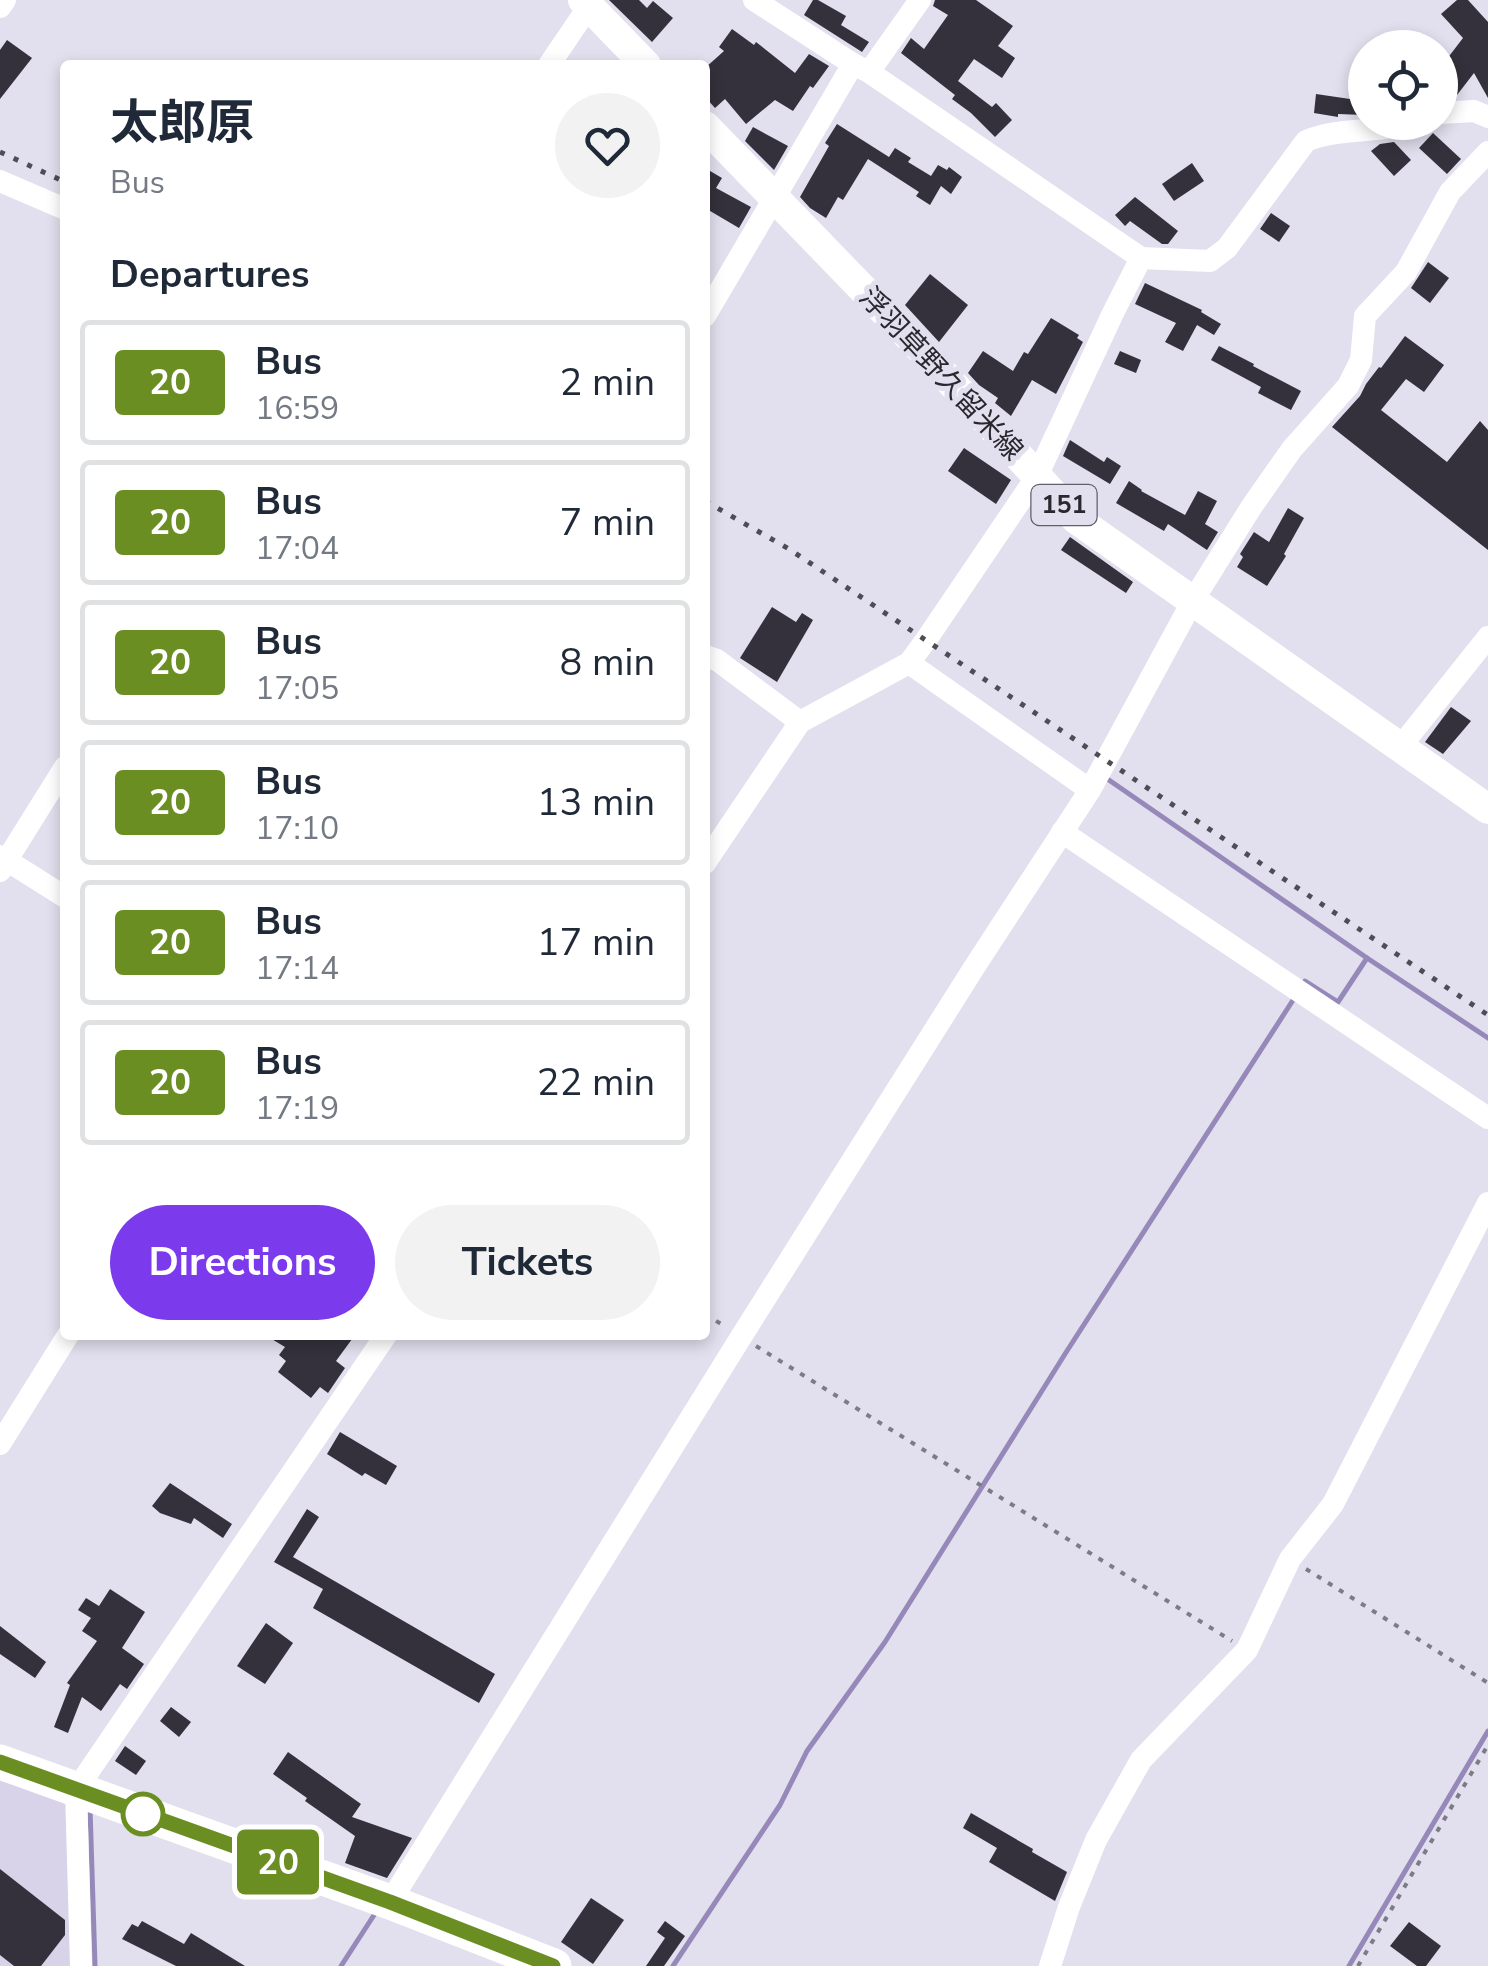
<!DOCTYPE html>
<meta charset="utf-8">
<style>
body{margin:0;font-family:"Nunito Sans","Noto Sans JP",sans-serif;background:#f2f2f3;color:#1f2937;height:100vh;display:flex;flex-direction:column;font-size:38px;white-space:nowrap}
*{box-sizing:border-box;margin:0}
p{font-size:32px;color:#747a83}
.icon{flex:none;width:55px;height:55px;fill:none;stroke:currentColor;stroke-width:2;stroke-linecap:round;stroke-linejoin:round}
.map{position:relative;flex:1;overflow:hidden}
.details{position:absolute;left:60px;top:60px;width:650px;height:1280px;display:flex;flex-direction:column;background:#fff;border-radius:10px;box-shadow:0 5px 15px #0003}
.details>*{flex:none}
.badge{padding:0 20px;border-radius:8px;font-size:35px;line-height:65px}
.fabs{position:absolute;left:1348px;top:30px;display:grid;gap:20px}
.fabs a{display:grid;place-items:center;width:110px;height:110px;border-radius:50%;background:#fff;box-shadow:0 5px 15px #0003;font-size:50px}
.map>.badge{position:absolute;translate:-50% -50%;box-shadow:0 0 0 5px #fff}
h2{padding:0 50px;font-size:38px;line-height:90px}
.round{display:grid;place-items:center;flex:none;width:105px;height:105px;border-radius:52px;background:#f2f2f3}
.overview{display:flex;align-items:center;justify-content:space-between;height:170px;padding:0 50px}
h1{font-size:48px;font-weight:700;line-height:75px}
.button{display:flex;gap:20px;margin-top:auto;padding:20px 50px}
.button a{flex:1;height:115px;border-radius:60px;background:#7c3aed;color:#fff;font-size:40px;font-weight:700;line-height:115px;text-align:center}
.button a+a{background:#f2f2f3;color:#1f2937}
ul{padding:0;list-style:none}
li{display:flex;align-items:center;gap:30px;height:125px;margin:0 20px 15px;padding:0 30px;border:5px solid #e0e1e3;border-radius:10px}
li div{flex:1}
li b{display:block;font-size:38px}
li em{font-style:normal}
li .badge{min-width:110px;font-weight:700;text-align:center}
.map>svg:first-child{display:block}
</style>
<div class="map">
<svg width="1488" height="1966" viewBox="0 0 1488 1966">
<rect width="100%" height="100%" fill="#e2dfee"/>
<polygon fill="#d8d3e8" points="0,1762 76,1790 81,1966 0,1966"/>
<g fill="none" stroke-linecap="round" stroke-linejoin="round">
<g stroke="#9689b9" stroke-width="5">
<polyline points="1106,778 1367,958 1488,1038"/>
<polyline points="1303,984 1305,981 1338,1002 1367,958"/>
<polyline points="90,1808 95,1966"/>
<polyline points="341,1966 376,1912"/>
<polyline points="673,1966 780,1805 807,1751 885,1642 1065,1354 1295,997"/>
<polyline points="1349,1966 1488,1731"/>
</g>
</g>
<g fill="#34313c">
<polygon points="609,0 639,0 647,8 653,1 673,18 652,42"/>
<polygon points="813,0 818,0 846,16 841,25 869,42 862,52 804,15"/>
<polygon points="935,0 976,0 1013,26 998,46 1015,58 1002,78 974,59 958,81 992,107 996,103 1012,120 995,137 971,113 952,99 955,95 901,53 911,38 924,49 948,15 933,6"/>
<polygon points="1457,0 1468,0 1488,22 1488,98 1474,73 1457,95 1447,81 1440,91 1440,68 1463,38 1441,14"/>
<polygon points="732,29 754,45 756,42 795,73 809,54 829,66 813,88 810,86 793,111 775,100 746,124 725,99 715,108 705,97 705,68 724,51 719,47"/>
<polygon points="7,40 32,58 0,99 0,50"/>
<polygon points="1350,93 1365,95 1365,115 1338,114 1338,117 1314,113 1316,94 1350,99"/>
<polygon points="837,124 889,157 895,148 911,158 908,162 931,176 938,165 947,170 949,167 962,177 951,194 941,186 930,205 916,196 919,192 868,159 843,200 838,197 826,218 810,208 800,197 829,146 825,143"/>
<polygon points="753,127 788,146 774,170 745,141"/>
<polygon points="1433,133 1461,159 1447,174 1419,148"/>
<polygon points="1394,142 1411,160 1394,176 1371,151 1380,144"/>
<polygon points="1192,163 1204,181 1174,201 1162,184"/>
<polygon points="705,168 722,178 716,188 751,207 739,228 705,208"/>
<polygon points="1135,197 1178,231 1168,244 1162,244 1130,221 1125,226 1115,215"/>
<polygon points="1271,213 1290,226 1279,242 1260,229"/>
<polygon points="1428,262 1449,278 1430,303 1411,288"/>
<polygon points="930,274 968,305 939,342 905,305"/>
<polygon points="1145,283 1202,310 1201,312 1221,324 1214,335 1197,325 1183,351 1165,342 1176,323 1135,304"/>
<polygon points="1051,318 1079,335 1077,338 1083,342 1056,394 1032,380 1011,416 995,403 998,398 979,385 968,373 983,351 1013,371 1024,352 1028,354"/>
<polygon points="1405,336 1444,365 1424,392 1406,379 1381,410 1447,462 1480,421 1488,430 1488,550 1332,427 1360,396 1366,384 1379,367 1381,368"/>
<polygon points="1219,346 1254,364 1253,366 1301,391 1291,410 1258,393 1261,387 1211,360"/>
<polygon points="1120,351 1141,360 1136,373 1114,364"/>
<polygon points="1070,440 1104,462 1107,457 1121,466 1110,484 1063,456"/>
<polygon points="964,448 1011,480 996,504 948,471"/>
<polygon points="1129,481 1142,490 1141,491 1185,515 1198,491 1217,501 1205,524 1218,532 1207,550 1168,524 1164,531 1116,503"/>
<polygon points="1288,508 1304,518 1284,554 1286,556 1267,586 1237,567 1243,557 1240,554 1254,532 1269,542"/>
<polygon points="1070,537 1133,582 1126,593 1061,550"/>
<polygon points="772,607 796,622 802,613 813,620 777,682 740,658"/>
<polygon points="1451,707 1471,721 1443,754 1425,742"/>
<polygon points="265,1335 355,1335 336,1361 345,1368 328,1393 320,1387 311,1398 278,1372 286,1361 279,1355 285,1347"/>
<polygon points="340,1432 397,1466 386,1485 365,1473 362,1476 327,1454"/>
<polygon points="170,1483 232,1524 223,1538 194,1518 191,1524 160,1513 152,1506"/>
<polygon points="307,1509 319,1517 293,1557 495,1674 479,1703 313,1608 323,1589 274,1562"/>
<polygon points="110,1589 145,1612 122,1648 144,1664 127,1689 120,1684 101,1711 82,1697 68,1733 54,1727 70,1685 67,1683 97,1641 82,1631 91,1618 78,1610 86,1598 99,1606"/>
<polygon points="266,1623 293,1643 265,1684 237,1666"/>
<polygon points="0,1626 46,1662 35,1678 0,1654"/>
<polygon points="171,1707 191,1722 179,1737 160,1721"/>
<polygon points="125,1746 146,1761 136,1775 115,1761"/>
<polygon points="288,1752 361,1804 352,1817 412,1838 387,1878 345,1863 355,1836 305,1801 307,1798 273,1774"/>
<polygon points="971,1813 1033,1849 1032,1852 1067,1872 1055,1901 989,1862 997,1848 963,1828"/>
<polygon points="0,1869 65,1920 65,1935 41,1966 14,1966 0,1955"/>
<polygon points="591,1898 624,1920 593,1964 561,1942"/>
<polygon points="142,1921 184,1944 191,1933 245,1966 176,1966 122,1939 132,1924 138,1927"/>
<polygon points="665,1921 685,1936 664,1966 646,1966 665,1938 657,1932"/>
<polygon points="1409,1922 1441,1946 1426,1966 1417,1966 1390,1946"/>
</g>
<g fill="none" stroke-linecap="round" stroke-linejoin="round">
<g stroke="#7d7b85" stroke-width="4" stroke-dasharray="5 8" stroke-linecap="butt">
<polyline points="705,1314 726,1327"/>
<polyline points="756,1346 1232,1641"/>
<polyline points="1306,1569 1488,1683"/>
<polyline points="1358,1966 1488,1745"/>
</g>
<g stroke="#fff" stroke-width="22">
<path d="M 754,0 L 853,64 L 869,72 L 1141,258 L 1210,261 L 1227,248 L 1306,141 C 1338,127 1376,134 1411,122"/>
<polyline points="0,7 5,0"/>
<polyline points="549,65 589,6 589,0"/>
<polyline points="869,72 920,0"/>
<polyline points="1440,113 1474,111 1488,117"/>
<polyline points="0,181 65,209"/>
<polyline points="705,316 853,64"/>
<polyline points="705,656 717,660 800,722"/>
<polyline points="909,663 1090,790"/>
<polyline points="1401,746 1488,637"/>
<polyline points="1062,832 1488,1118"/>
<polyline points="0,856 65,897"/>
<polyline points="705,863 800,722 909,663 926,640 1037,476 1113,313 1141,258"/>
<polyline points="0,871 65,767"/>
<polyline points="0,1444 68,1335"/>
<polyline points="390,1902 741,1337 975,966 1090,790 1192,602 1252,506 1292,449 1348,386 1361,360 1365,316 1406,272 1450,192 1488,152"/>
<polyline points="81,1966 76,1790 386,1335"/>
<polyline points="1050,1966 1069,1907 1096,1840 1141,1760 1247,1650 1290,1559 1333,1504 1488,1203"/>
</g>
<g stroke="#fff" stroke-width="30">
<polyline points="583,0 646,65"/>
<polyline points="705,126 918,346 1076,519 1488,809"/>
</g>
<polyline stroke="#fff" stroke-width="35" points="0,1762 390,1902 554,1966"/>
<g stroke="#4e4c54" stroke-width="5" stroke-dasharray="5 10" stroke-linecap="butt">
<polyline points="0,152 65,182"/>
<polyline points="705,501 789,549 1488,1015"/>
</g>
</g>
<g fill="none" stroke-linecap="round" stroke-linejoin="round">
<g stroke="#fff" stroke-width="22">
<polyline id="line" points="0,1762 390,1902 553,1966"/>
</g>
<use href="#line" stroke="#6b8e23" stroke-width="15"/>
</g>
<circle fill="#fff" stroke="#6b8e23" stroke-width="5" cx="143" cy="1814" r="20"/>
<g text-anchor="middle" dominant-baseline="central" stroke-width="10" stroke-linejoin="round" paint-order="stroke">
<rect fill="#e2dfee" stroke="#615f68" stroke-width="2.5" x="1031.5" y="485" width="65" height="40" rx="8"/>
<g font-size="25" font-weight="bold" fill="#2a282e">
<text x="1064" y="505">151</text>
</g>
<g font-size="28" fill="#2a282e" stroke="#e2dfee">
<text transform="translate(941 374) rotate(47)">浮羽草野久留米線</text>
</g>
</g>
</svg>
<div class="fabs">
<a><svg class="icon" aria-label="locate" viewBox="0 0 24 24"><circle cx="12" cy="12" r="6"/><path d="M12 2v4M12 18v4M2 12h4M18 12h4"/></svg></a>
</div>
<b class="badge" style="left:278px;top:1862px;background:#6b8e23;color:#fff">20</b>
<section class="details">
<div class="overview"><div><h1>太郎原</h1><p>Bus</p></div><a class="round"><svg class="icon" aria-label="heart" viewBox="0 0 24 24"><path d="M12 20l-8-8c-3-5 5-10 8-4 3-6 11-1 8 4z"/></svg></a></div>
<h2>Departures</h2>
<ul>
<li><span class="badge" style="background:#6b8e23;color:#fff">20</span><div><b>Bus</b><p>16:59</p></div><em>2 min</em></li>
<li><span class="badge" style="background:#6b8e23;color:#fff">20</span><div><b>Bus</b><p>17:04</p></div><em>7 min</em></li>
<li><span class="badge" style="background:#6b8e23;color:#fff">20</span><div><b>Bus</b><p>17:05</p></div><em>8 min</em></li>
<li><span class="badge" style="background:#6b8e23;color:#fff">20</span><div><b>Bus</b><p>17:10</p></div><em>13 min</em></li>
<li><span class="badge" style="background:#6b8e23;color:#fff">20</span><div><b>Bus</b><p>17:14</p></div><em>17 min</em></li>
<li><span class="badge" style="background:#6b8e23;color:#fff">20</span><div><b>Bus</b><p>17:19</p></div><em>22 min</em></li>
</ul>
<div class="button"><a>Directions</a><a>Tickets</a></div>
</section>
</div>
